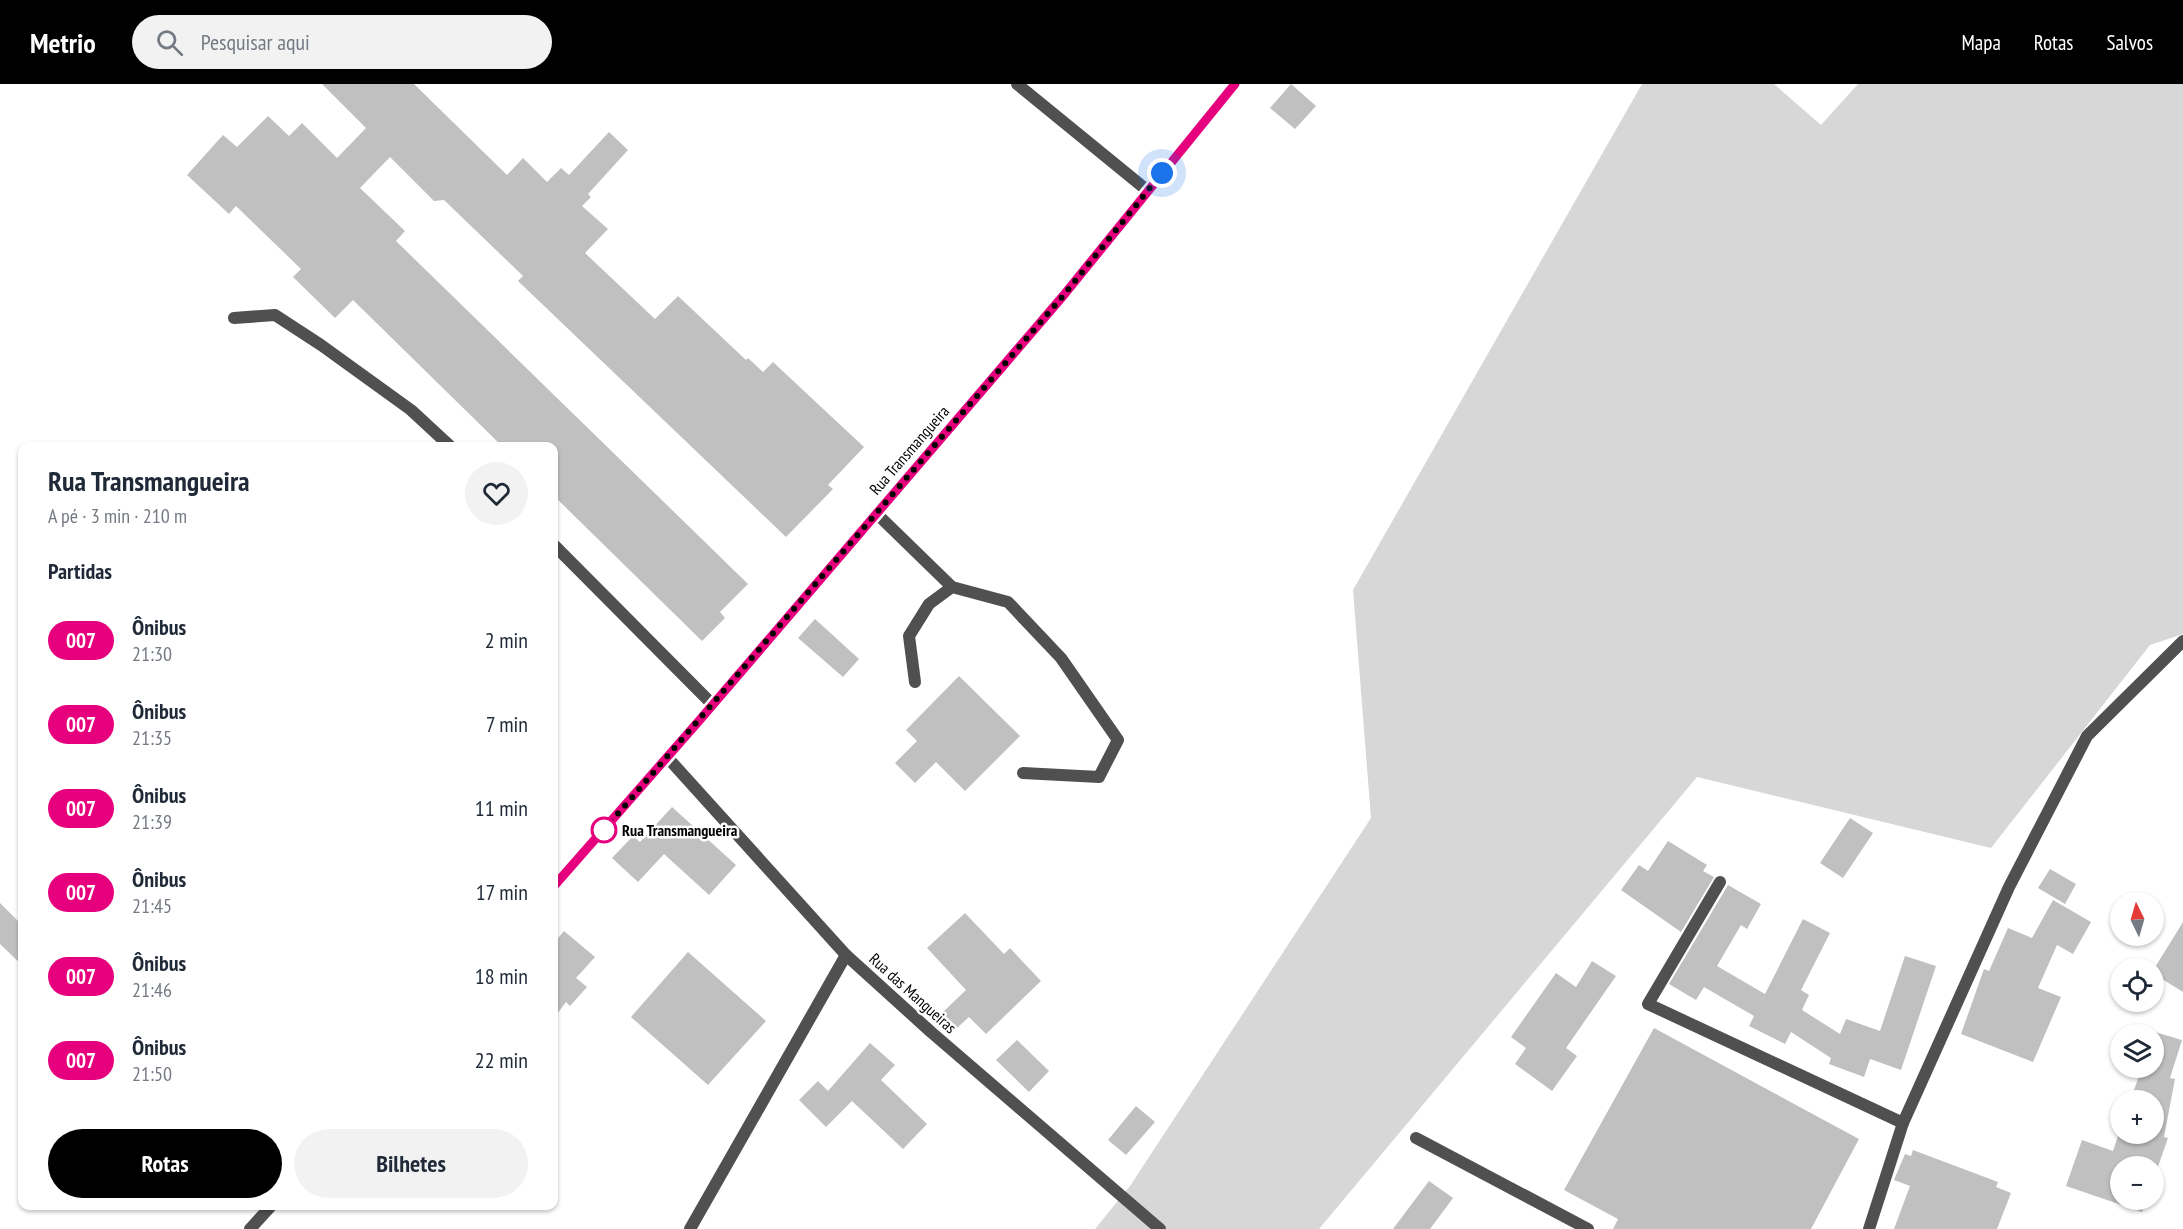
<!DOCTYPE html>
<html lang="pt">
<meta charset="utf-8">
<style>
body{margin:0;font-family:"PT Sans Narrow",sans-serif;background:#f2f2f3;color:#1f2937;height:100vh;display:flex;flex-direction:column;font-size:22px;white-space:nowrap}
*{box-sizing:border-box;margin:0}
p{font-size:20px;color:#747a83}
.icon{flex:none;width:33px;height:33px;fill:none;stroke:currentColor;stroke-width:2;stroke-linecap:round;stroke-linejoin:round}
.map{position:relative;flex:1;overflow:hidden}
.panel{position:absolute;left:18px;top:358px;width:540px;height:768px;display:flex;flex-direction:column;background:#fff;border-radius:12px;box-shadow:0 2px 4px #0004}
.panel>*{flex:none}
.badge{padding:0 12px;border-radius:20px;font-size:21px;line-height:39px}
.needle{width:39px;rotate:355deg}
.buttons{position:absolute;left:2110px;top:808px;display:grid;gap:12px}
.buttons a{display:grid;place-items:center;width:54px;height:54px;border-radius:50%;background:#fff;box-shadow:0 2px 4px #0004;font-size:30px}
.you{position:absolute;width:30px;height:30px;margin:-15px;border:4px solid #fff;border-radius:50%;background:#1a73e8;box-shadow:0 0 0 9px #1a73e833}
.map>.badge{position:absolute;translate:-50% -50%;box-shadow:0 0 0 3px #fff}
h2{padding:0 30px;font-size:22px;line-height:54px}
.round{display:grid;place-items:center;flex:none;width:63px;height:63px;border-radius:32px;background:#f2f2f3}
.summary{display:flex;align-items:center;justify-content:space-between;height:102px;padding:0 30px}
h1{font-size:28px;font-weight:600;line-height:45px}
.action{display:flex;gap:12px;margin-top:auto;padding:12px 30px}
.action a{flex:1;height:69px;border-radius:36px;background:#000;color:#fff;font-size:24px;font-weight:600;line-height:69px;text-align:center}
.action a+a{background:#f2f2f3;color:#1f2937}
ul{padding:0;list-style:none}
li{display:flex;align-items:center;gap:18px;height:84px;padding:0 30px}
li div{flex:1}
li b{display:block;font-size:22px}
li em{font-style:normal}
li .badge{min-width:66px;font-weight:700;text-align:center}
header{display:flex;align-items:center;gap:36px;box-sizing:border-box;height:84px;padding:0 30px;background:#000;color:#fff}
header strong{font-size:28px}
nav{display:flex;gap:33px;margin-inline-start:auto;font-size:21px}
.search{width:420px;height:54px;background:#f2f2f3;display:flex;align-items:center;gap:15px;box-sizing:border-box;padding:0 21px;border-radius:33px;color:#747a83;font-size:22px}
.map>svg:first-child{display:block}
</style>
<header>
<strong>Metrio</strong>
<div class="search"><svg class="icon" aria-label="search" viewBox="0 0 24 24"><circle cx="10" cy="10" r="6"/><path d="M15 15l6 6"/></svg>Pesquisar aqui</div>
<nav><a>Mapa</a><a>Rotas</a><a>Salvos</a></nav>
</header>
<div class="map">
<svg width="2183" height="1145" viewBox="0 0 2183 1145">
<rect width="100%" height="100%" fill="#fff"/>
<polygon fill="#d7d7d7" points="1642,0 1774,0 1821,41 1858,0 2183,0 2183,550 2150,561 1991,764 1697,693 1319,1145 1095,1145 1130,1102 1371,734 1353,506"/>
<g fill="#c0c0c0">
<polygon points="322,0 414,0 507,91 523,74 547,98 561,84 569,91 609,48 628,66 588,110 591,113 582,122 608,145 585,169 655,235 678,212 746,276 748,274 763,288 773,278 864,363 828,401 833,405 786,453 518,197 523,192 444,116 434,117 390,73 360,104 405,147 396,157 748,500 720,528 725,534 702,557 554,412 554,363 503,363 353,216 335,234 293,193 301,185 236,122 229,130 187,91 223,51 237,63 268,32 289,52 302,39 337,74 366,44"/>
<polygon points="1291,0 1316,22 1295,45 1270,24"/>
<polygon points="815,535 859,575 843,593 798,554"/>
<polygon points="959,592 1020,652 965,707 936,678 915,699 895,679 917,657 906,646"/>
<polygon points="672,723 736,781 709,811 664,770 638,798 612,774 633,752 640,758"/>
<polygon points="1850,734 1873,749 1843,794 1820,779"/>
<polygon points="1668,757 1707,781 1703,787 1714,793 1681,848 1621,806 1639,781 1648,787"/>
<polygon points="2050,785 2076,800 2065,820 2038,804"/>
<polygon points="1728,801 1761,820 1747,845 1741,841 1717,882 1765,910 1803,835 1830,849 1801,906 1809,911 1802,926 1840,950 1846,935 1880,947 1905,872 1936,882 1901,986 1870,975 1864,993 1829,980 1831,974 1791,948 1785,960 1749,942 1754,932 1704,903 1696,916 1669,900"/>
<polygon points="2053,816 2091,838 2073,870 2057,861 2038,904 2061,913 2033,978 1961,950 1984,885 1989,887 2008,844 2032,854"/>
<polygon points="0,819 22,841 22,881 0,860"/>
<polygon points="965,829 1004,870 1010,864 1041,897 986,950 969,933 957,944 942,929 966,906 927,864"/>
<polygon points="2183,838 2183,908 2154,890 2154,885"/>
<polygon points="564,847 595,873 576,894 587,903 570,922 566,918 554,934 554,859"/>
<polygon points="688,868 766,937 708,1001 631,933"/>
<polygon points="1592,877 1616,892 1566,964 1577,972 1552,1007 1515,980 1526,964 1511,953 1556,889 1576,903"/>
<polygon points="1654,944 1859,1055 1811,1145 1613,1145 1618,1135 1564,1106"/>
<polygon points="2155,948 2182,956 2170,994 2175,995 2164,1053 2168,1054 2154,1094 2154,1083 2121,1083 2121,1116 2147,1116 2142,1128 2066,1102 2082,1056 2113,1067 2121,1043 2121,1050 2154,1050 2154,1017 2130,1017 2142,984 2154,984"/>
<polygon points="1017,956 1049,987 1029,1008 996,976"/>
<polygon points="870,959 895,981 881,996 927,1040 903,1065 852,1017 826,1043 799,1016 818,997 828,1007"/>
<polygon points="1136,1022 1155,1038 1126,1071 1108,1056"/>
<polygon points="1913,1066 1998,1098 1996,1103 2011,1109 1997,1145 1894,1145 1910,1102 1894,1096 1905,1070 1911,1072"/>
<polygon points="1429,1097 1453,1114 1430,1145 1393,1145"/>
</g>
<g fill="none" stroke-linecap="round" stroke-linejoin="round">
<g stroke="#505050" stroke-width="12">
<polyline points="1017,0 1148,107"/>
<polyline points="234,234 275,231 321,261 411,326 451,363"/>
<polyline points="876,429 952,503 1008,518 1061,574 1118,656 1099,693 1023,689"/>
<polyline points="554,461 713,621"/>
<polyline points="915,598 909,552 929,520 952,503"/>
<polyline points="667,673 846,871 931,948 1160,1145"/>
<polyline points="1720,798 1648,920 1903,1039"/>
<polyline points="1416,1054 1588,1145"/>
<polyline points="690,1145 846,871"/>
<polyline points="1869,1145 1903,1039 2009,803 2087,652 2183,557"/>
</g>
<g stroke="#505050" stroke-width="12">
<polyline points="554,802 713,621 1063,212 1235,0"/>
<polyline points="250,1145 271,1122"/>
</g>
</g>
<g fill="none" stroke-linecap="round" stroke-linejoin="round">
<g stroke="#fff" stroke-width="14">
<polyline id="line" points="554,802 698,638 1063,212 1235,0"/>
</g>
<use href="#line" stroke="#e6007e" stroke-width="9"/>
<polyline stroke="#000" stroke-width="6" stroke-dasharray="0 10.8" points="604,746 1063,212 1162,89"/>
</g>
<circle fill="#fff" stroke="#e6007e" stroke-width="3" cx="604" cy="746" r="12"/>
<g text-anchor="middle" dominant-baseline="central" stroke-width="5" stroke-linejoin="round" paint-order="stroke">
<g font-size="16" fill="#000" stroke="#fff">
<text transform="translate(909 366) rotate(-49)">Rua Transmangueira</text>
<text transform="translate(913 909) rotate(42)">Rua das Mangueiras</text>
</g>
<g font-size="16" font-weight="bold" fill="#000" stroke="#fff" text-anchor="start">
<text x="622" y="746">Rua Transmangueira</text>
</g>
</g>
</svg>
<div class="buttons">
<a><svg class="needle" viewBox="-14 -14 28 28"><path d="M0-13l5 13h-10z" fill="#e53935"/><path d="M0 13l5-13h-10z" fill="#747a83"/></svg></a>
<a><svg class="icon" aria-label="locate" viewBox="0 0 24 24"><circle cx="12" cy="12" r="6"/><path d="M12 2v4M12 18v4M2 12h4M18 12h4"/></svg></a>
<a><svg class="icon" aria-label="layers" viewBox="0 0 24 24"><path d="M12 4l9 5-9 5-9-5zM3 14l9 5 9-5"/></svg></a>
<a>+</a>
<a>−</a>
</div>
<div class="you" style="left:1162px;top:89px"></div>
<section class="panel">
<div class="summary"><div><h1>Rua Transmangueira</h1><p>A pé · 3 min · 210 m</p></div><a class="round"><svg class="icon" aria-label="heart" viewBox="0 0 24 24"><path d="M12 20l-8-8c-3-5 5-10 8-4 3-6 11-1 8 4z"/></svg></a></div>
<h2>Partidas</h2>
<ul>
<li><span class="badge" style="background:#e6007e;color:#fff">007</span><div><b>Ônibus</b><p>21:30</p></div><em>2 min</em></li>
<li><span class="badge" style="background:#e6007e;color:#fff">007</span><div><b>Ônibus</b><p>21:35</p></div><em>7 min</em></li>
<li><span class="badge" style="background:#e6007e;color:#fff">007</span><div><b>Ônibus</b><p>21:39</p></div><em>11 min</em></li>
<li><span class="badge" style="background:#e6007e;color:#fff">007</span><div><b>Ônibus</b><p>21:45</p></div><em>17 min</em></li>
<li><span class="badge" style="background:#e6007e;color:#fff">007</span><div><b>Ônibus</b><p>21:46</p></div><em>18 min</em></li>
<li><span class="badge" style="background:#e6007e;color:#fff">007</span><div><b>Ônibus</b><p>21:50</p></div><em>22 min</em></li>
</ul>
<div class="action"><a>Rotas</a><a>Bilhetes</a></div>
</section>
</div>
